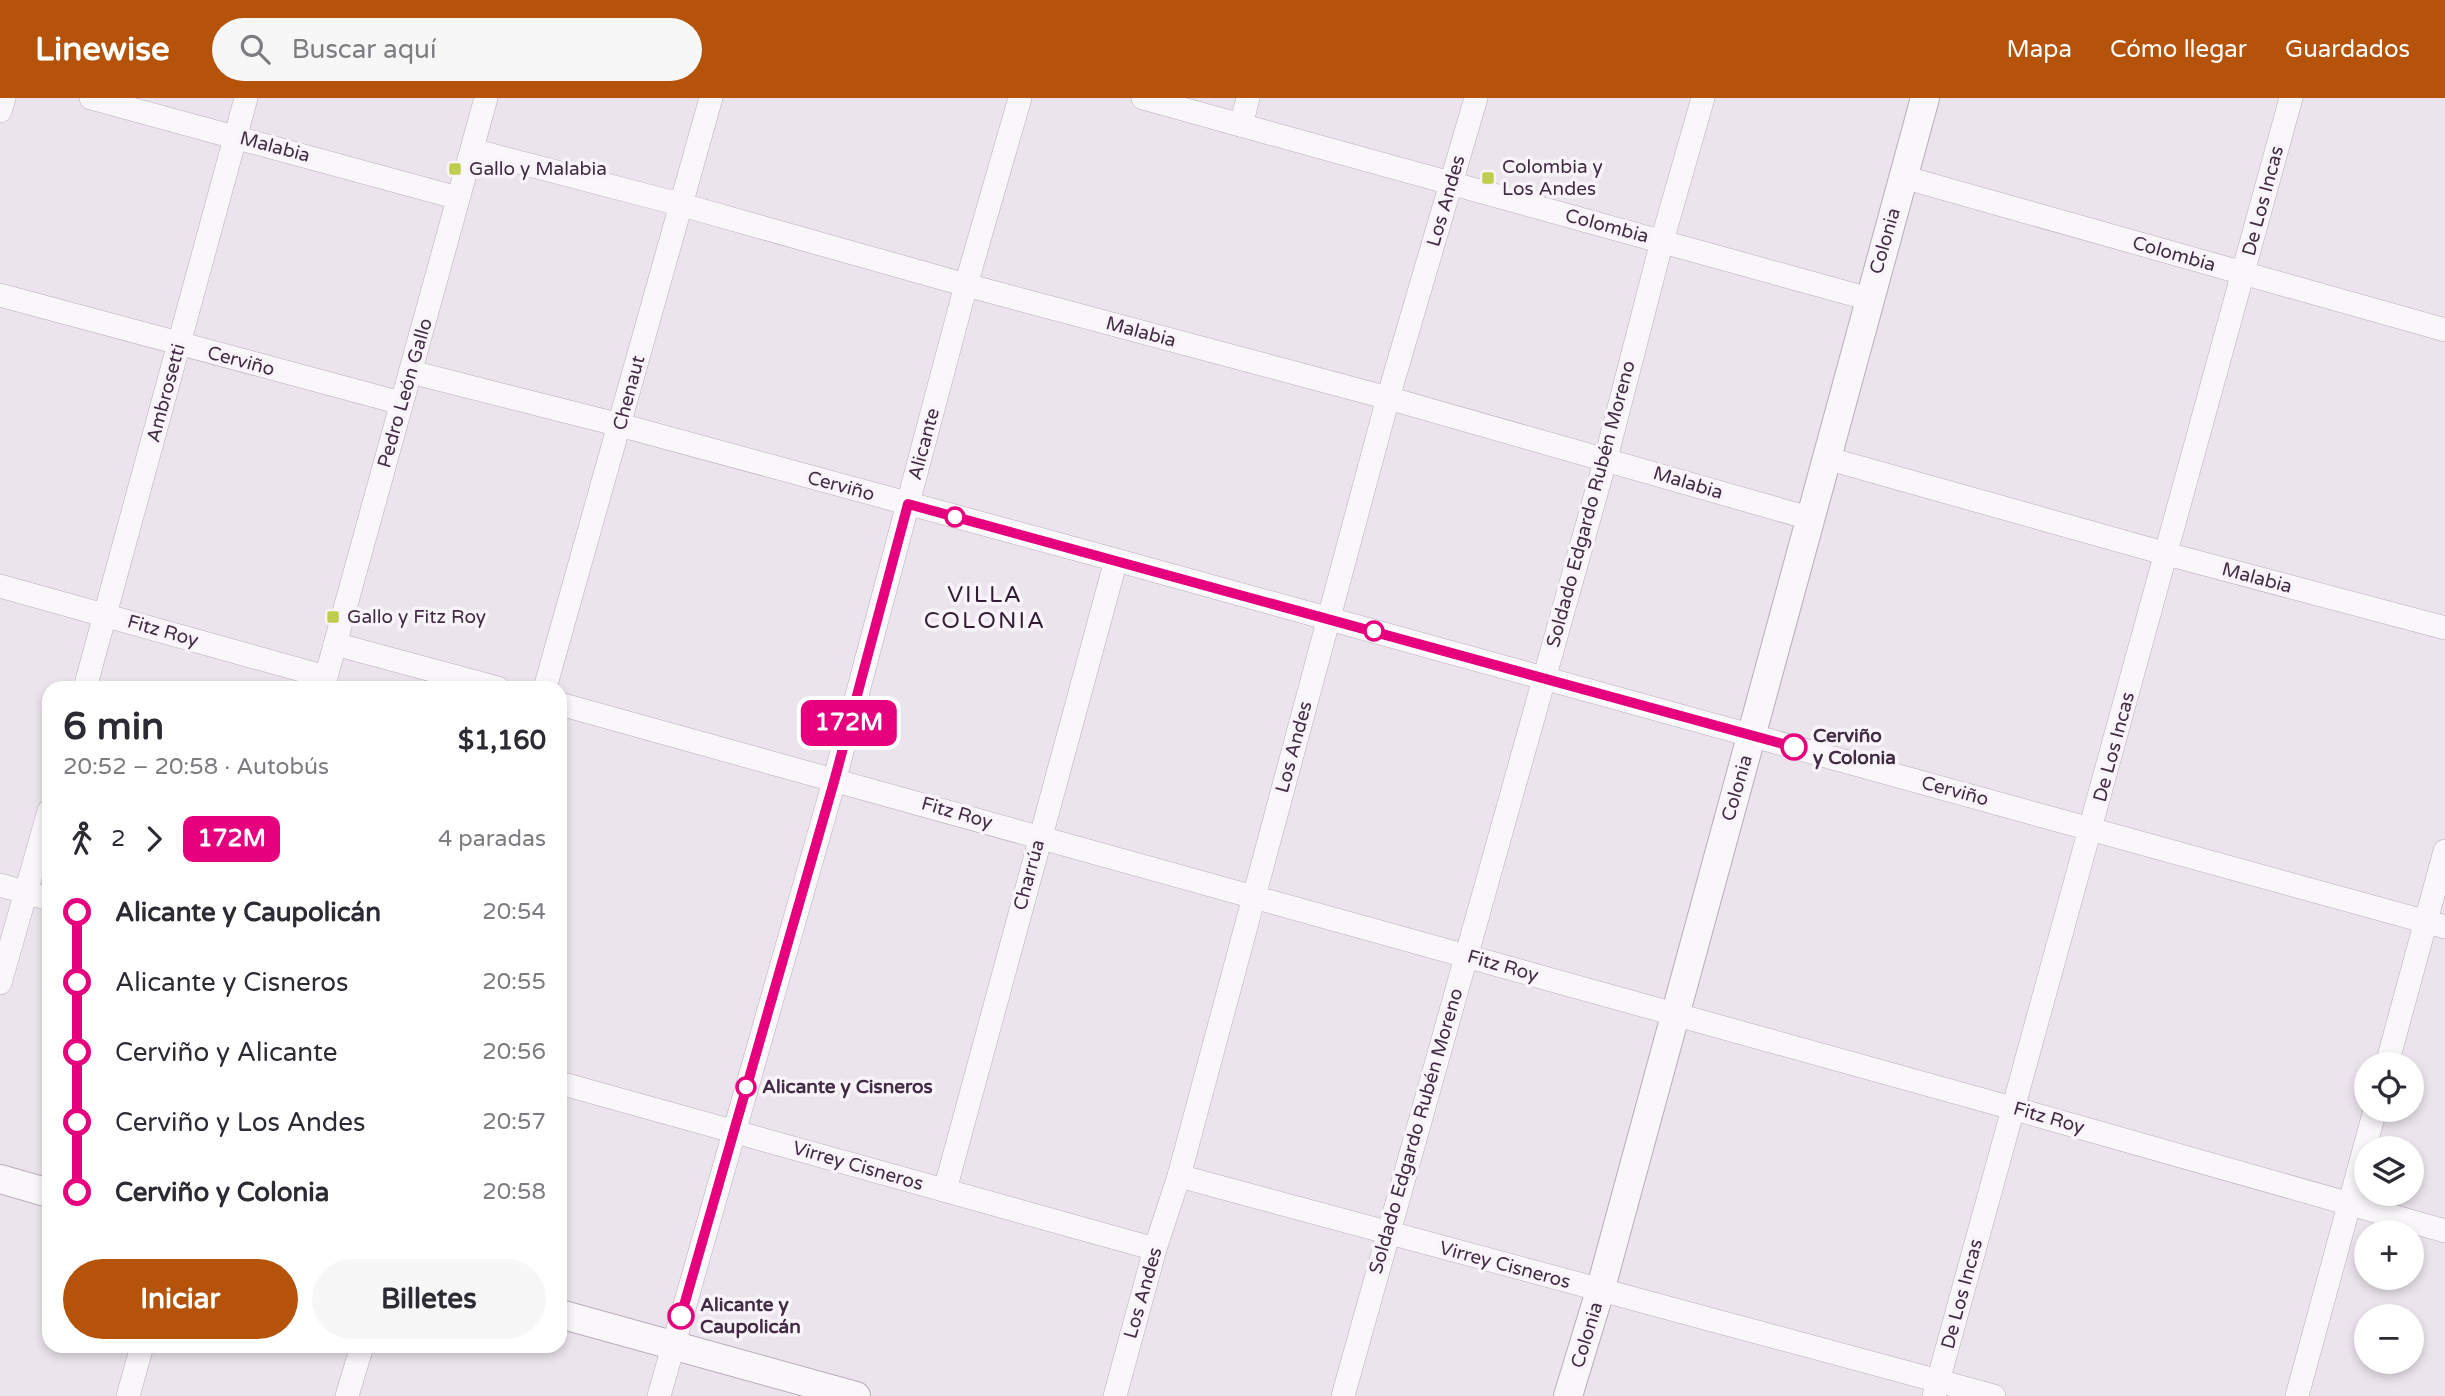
<!DOCTYPE html>
<html lang="es">
<meta charset="utf-8">
<style>
body{margin:0;font-family:"Varela Round",sans-serif;background:#f7f7f7;color:#2b2b33;height:100vh;display:flex;flex-direction:column;font-size:26px;white-space:nowrap}
*{box-sizing:border-box;margin:0}
p{font-size:23px;color:#7c7c81}
.icon{flex:none;width:38px;height:38px;fill:none;stroke:currentColor;stroke-width:2;stroke-linecap:round;stroke-linejoin:round}
.map{position:relative;flex:1;overflow:hidden}
.sheet{position:absolute;left:42px;top:583px;width:525px;height:672px;display:flex;flex-direction:column;background:#fff;border-radius:21px;box-shadow:0 4px 10px #0003}
.sheet>*{flex:none}
.badge{padding:0 14px;border-radius:10px;font-size:24px;line-height:46px}
.fabs{position:absolute;left:2354px;top:954px;display:grid;gap:14px}
.fabs a{display:grid;place-items:center;width:70px;height:70px;border-radius:50%;background:#fff;box-shadow:0 4px 10px #0003;font-size:35px}
.map>.badge{position:absolute;translate:-50% -50%;box-shadow:0 0 0 4px #fff}
.legs{display:flex;align-items:center;gap:10px;height:77px;padding:0 21px;font-size:23px}
.legs p{margin-inline-start:auto}
.overview{display:flex;align-items:center;justify-content:space-between;height:119px;padding:0 21px}
h1{font-size:38px;font-weight:800;line-height:52px}
.cta{display:flex;gap:14px;margin-top:auto;padding:14px 21px}
.cta a{flex:1;height:80px;border-radius:42px;background:#b45309;color:#fff;font-size:28px;font-weight:800;line-height:80px;text-align:center}
.cta a+a{background:#f7f7f7;color:#2b2b33}
ul{padding:0 21px;list-style:none}
li{display:flex;align-items:center;gap:24px;height:70px;font-size:26px}
li i{display:grid;place-items:center;width:10px;height:100%;margin:0 9px;background:currentColor}
li i::after{content:'';width:18px;height:18px;margin:-9px;border:5px solid;border-radius:50%;background:#fff}
li p{margin-inline-start:auto}
li:first-child i{background:linear-gradient(#0000 50%,currentColor 0)}
li:last-child i{background:linear-gradient(currentColor 50%,#0000 0)}
header{display:flex;align-items:center;gap:42px;box-sizing:border-box;height:98px;padding:0 35px;background:#b45309;color:#fff}
header strong{font-size:33px}
nav{display:flex;gap:38px;margin-inline-start:auto;font-size:24px}
.search{width:490px;height:63px;background:#f7f7f7;display:flex;align-items:center;gap:18px;box-sizing:border-box;padding:0 24px;border-radius:38px;color:#7c7c81;font-size:26px}
.map>svg:first-child{display:block}
</style>
<header>
<strong>Linewise</strong>
<div class="search"><svg class="icon" aria-label="search" viewBox="0 0 24 24"><circle cx="10" cy="10" r="6"/><path d="M15 15l6 6"/></svg>Buscar aquí</div>
<nav><a>Mapa</a><a>Cómo llegar</a><a>Guardados</a></nav>
</header>
<div class="map">
<svg width="2445" height="1298" viewBox="0 0 2445 1298">
<rect width="100%" height="100%" fill="#ebe4ec"/>
<g fill="none" stroke-linecap="round" stroke-linejoin="round">
<g stroke="#b8adba" stroke-width="24">
<g id="minor">
<polyline points="91,0 458,100"/>
<polyline points="1143,0 1869,201"/>
<polyline points="0,13 4,0"/>
<polyline points="1241,27 1248,0"/>
<polyline points="472,52 679,106 966,187 1388,300 1809,420"/>
<polyline points="1903,79 2445,232"/>
<polyline points="0,197 401,305"/>
<polyline points="411,274 620,327 1116,462 2445,829"/>
<polyline points="1826,360 2167,456 2445,530"/>
<polyline points="0,488 326,579"/>
<polyline points="335,546 498,590"/>
<polyline points="85,590 246,0"/>
<polyline points="323,590 486,0"/>
<polyline points="545,590 711,0"/>
<polyline points="560,606 2012,1010 2445,1133"/>
<polyline points="0,787 49,801"/>
<polyline points="0,885 49,713"/>
<polyline points="2387,966 2445,753"/>
<polyline points="560,985 1155,1151"/>
<polyline points="1179,1078 1994,1298"/>
<polyline points="945,1092 1116,462"/>
<polyline points="128,1298 142,1248"/>
<polyline points="347,1298 362,1248"/>
<polyline points="659,1298 835,680 966,187 1020,0"/>
<polyline points="1115,1298 1155,1151 1179,1078 1388,300 1476,0"/>
<polyline points="1343,1298 1606,360 1662,143 1703,0"/>
<polyline points="1934,1298 2291,0"/>
<polyline points="2297,1298 2375,1012"/>
</g>
</g>
<g stroke="#b8adba" stroke-width="30">
<g id="tertiary">
<polyline points="0,1081 49,1095"/>
<polyline points="560,1216 856,1298"/>
<polyline points="1568,1298 1600,1193 1925,0"/>
</g>
</g>
<use href="#minor" stroke="#faf7fa" stroke-width="23"/>
<use href="#tertiary" stroke="#faf7fa" stroke-width="28"/>
</g>
<g fill="none" stroke-linecap="round" stroke-linejoin="round">
<g stroke="#fff" stroke-width="16">
<polyline id="line-1" points="681,1218 835,680 908,406 1794,649"/>
</g>
<use href="#line-1" stroke="#e6007e" stroke-width="10"/>
</g>
<g fill="#bfcd4d" stroke="#f8f4f9" stroke-width="2.5">
<rect x="448" y="64" width="14" height="14" rx="3.5"/>
<rect x="1481" y="73" width="14" height="14" rx="3.5"/>
<rect x="326" y="512" width="14" height="14" rx="3.5"/>
</g>
<g fill="#fff" stroke="#e6007e" stroke-width="3.5">
<circle cx="955" cy="419" r="9"/>
<circle cx="1374" cy="533" r="9"/>
<circle cx="1794" cy="649" r="12"/>
<circle cx="746" cy="989" r="9"/>
<circle cx="681" cy="1218" r="12"/>
</g>
<g text-anchor="middle" dominant-baseline="central" stroke-width="7" stroke-linejoin="round" paint-order="stroke">
<g font-size="19" fill="#422c44" stroke="#f8f4f9">
<text transform="translate(275 49) rotate(15)">Malabia</text>
<text transform="translate(1446 103) rotate(-74)">Los Andes</text>
<text transform="translate(2263 103) rotate(-75)">De Los Incas</text>
<text transform="translate(1607 128) rotate(15)">Colombia</text>
<text transform="translate(1885 143) rotate(-74)">Colonia</text>
<text transform="translate(2174 156) rotate(16)">Colombia</text>
<text transform="translate(1141 234) rotate(15)">Malabia</text>
<text transform="translate(241 263) rotate(15)">Cerviño</text>
<text transform="translate(166 295) rotate(-75)">Ambrosetti</text>
<text transform="translate(405 295) rotate(-74)">Pedro León Gallo</text>
<text transform="translate(629 295) rotate(-75)">Chenaut</text>
<text transform="translate(924 346) rotate(-75)">Alicante</text>
<text transform="translate(1688 385) rotate(17)">Malabia</text>
<text transform="translate(841 388) rotate(15)">Cerviño</text>
<text transform="translate(1591 406) rotate(-75)">Soldado Edgardo Rubén Moreno</text>
<text transform="translate(2257 480) rotate(15)">Malabia</text>
<text transform="translate(163 533) rotate(16)">Fitz Roy</text>
<text transform="translate(1294 649) rotate(-75)">Los Andes</text>
<text transform="translate(2114 649) rotate(-75)">De Los Incas</text>
<text transform="translate(1737 690) rotate(-74)">Colonia</text>
<text transform="translate(1955 693) rotate(15)">Cerviño</text>
<text transform="translate(957 715) rotate(16)">Fitz Roy</text>
<text transform="translate(1029 777) rotate(-75)">Charrúa</text>
<text transform="translate(1503 868) rotate(16)">Fitz Roy</text>
<text transform="translate(2049 1020) rotate(16)">Fitz Roy</text>
<text transform="translate(1416 1033) rotate(-74)">Soldado Edgardo Rubén Moreno</text>
<text transform="translate(858 1068) rotate(16)">Virrey Cisneros</text>
<text transform="translate(1505 1167) rotate(15)">Virrey Cisneros</text>
<text transform="translate(1143 1195) rotate(-74)">Los Andes</text>
<text transform="translate(1962 1196) rotate(-75)">De Los Incas</text>
<text transform="translate(1587 1237) rotate(-73)">Colonia</text>
</g>
<g font-size="19" fill="#422c44" stroke="#f8f4f9" text-anchor="start">
<text x="1502" y="69">Colombia y<tspan x="1502" dy="22">Los Andes</tspan></text>
<text x="469" y="71">Gallo y Malabia</text>
<text x="347" y="519">Gallo y Fitz Roy</text>
</g>
<g font-size="19" font-weight="bold" fill="#422c44" stroke="#f8f4f9" text-anchor="start">
<text x="1813" y="638">Cerviño<tspan x="1813" dy="22">y Colonia</tspan></text>
<text x="762" y="989">Alicante y Cisneros</text>
<text x="700" y="1207">Alicante y<tspan x="700" dy="22">Caupolicán</tspan></text>
</g>
<g font-size="23" letter-spacing="2" fill="#331e35" stroke="#f8f4f9">
<text x="985" y="497">VILLA<tspan x="985" dy="26">COLONIA</tspan></text>
</g>
</g>
</svg>
<div class="fabs">
<a><svg class="icon" aria-label="locate" viewBox="0 0 24 24"><circle cx="12" cy="12" r="6"/><path d="M12 2v4M12 18v4M2 12h4M18 12h4"/></svg></a>
<a><svg class="icon" aria-label="layers" viewBox="0 0 24 24"><path d="M12 4l9 5-9 5-9-5zM3 14l9 5 9-5"/></svg></a>
<a>+</a>
<a>−</a>
</div>
<b class="badge" style="left:849px;top:625px;background:#e6007e;color:#fff">172M</b>
<section class="sheet">
<div class="overview"><div><h1>6 min</h1><p>20:52 – 20:58 · Autobús</p></div><b>$1,160</b></div>
<div class="legs"><svg class="icon" aria-label="walk" viewBox="0 0 24 24"><circle cx="13" cy="4" r="2"/><path d="M13 8l-2 6 4 7M11 14l-3 7M7 12l3-4h3l4 4"/></svg>2<svg class="icon" aria-label="forward" viewBox="0 0 24 24"><path d="M9 5l7 7-7 7"/></svg><b class="badge" style="background:#e6007e;color:#fff">172M</b><p>4 paradas</p></div>
<ul>
<li><i style="color:#e6007e"></i><b>Alicante y Caupolicán</b><p>20:54</p></li>
<li><i style="color:#e6007e"></i><span>Alicante y Cisneros</span><p>20:55</p></li>
<li><i style="color:#e6007e"></i><span>Cerviño y Alicante</span><p>20:56</p></li>
<li><i style="color:#e6007e"></i><span>Cerviño y Los Andes</span><p>20:57</p></li>
<li><i style="color:#e6007e"></i><b>Cerviño y Colonia</b><p>20:58</p></li>
</ul>
<div class="cta"><a>Iniciar</a><a>Billetes</a></div>
</section>
</div>
